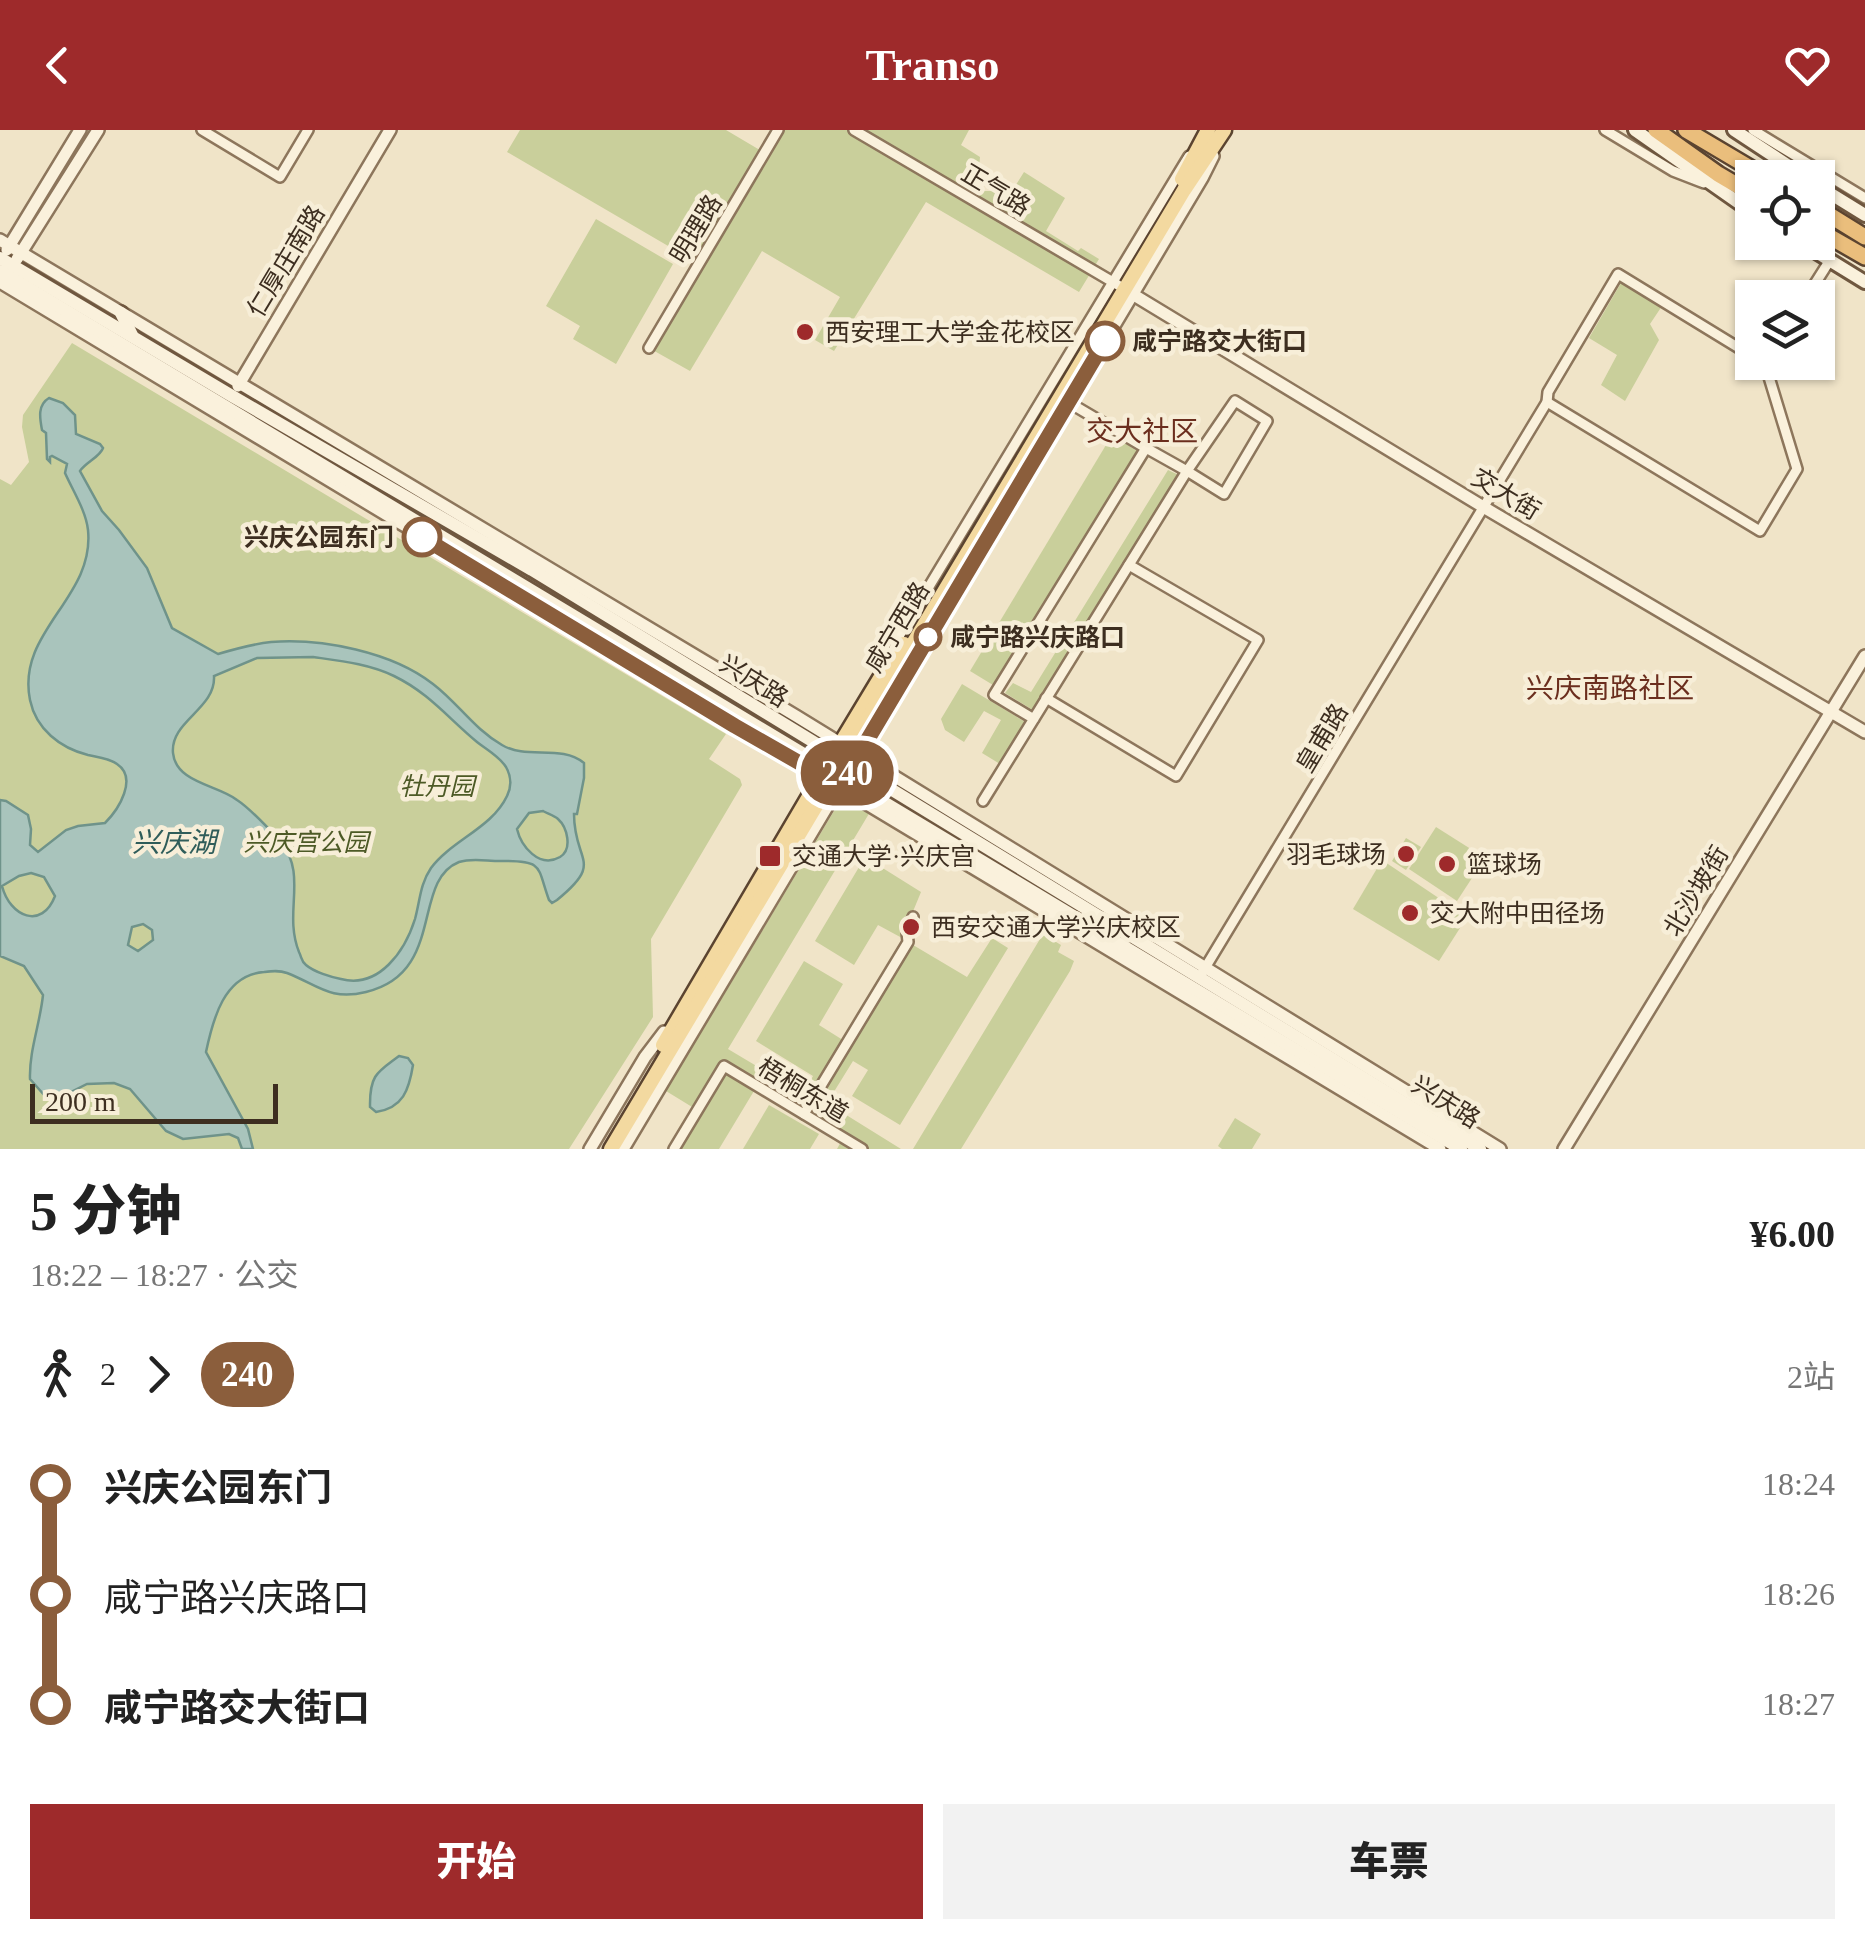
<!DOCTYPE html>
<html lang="zh">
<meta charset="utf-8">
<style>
body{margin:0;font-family:"Times New Roman","Noto Sans SC",serif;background:#f2f2f2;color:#222;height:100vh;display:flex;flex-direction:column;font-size:38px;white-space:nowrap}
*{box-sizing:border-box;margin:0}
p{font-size:32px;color:#767676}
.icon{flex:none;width:55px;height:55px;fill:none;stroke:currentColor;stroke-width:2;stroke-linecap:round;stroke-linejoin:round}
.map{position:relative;height:1019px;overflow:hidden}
.drawer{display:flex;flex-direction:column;background:#fff;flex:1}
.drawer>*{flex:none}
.badge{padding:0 20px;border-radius:32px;font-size:35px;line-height:65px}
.tools{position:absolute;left:1735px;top:30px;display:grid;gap:20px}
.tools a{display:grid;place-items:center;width:100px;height:100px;border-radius:0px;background:#fff;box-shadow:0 2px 8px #0004;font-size:50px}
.scale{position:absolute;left:30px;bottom:25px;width:248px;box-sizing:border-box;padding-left:10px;border:5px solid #3d2e20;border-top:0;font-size:28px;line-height:35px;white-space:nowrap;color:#3d2e20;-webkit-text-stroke:8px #f7eed8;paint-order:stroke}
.map>.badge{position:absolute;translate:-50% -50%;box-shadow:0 0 0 5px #fff}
.legs{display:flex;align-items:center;gap:15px;height:110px;padding:0 30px;font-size:32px}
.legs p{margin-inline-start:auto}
.headline{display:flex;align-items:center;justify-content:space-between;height:170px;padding:0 30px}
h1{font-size:55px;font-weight:800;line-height:75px}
.action{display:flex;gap:20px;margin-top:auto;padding:20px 30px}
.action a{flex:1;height:115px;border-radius:0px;background:#9e2a2b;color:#fff;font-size:40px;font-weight:800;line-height:115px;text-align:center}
.action a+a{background:#f2f2f2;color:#222}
ul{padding:0 30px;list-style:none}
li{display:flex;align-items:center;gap:35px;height:110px;font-size:38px}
li i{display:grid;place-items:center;width:15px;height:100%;margin:0 12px;background:currentColor}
li i::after{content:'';width:25px;height:25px;margin:-12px;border:8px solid;border-radius:50%;background:#fff}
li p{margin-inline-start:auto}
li:first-child i{background:linear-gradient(#0000 50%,currentColor 0)}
li:last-child i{background:linear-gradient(currentColor 50%,#0000 0)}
header{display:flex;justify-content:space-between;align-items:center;height:130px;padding:0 30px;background:#9e2a2b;color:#fff;font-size:45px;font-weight:800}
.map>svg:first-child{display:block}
</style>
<header><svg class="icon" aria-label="back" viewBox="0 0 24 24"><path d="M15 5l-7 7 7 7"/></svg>Transo<svg class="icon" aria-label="heart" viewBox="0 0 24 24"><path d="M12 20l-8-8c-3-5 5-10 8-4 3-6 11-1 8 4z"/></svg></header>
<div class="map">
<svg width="1865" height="1019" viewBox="0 0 1865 1019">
<rect width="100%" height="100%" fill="#f0e4c8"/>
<g fill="#c9cf9b">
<polygon points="520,0 726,0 765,23 780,0 969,0 961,15 980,27 977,61 1012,61 1024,42 1065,68 1046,101 1078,121 1081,118 1099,129 1079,162 926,72 834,221 815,210 840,167 762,121 690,241 649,218 699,134 507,22"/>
<polygon points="596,89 673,134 616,234 573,209 580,196 546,176"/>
<polygon points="1621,153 1662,176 1650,194 1659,210 1625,271 1601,255 1617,225 1589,208"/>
<polygon points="72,213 726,604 709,629 740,649 742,655 651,809 653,887 569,1019 0,1019 0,349 11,355 29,332 22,297 23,285"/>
<polygon points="1112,305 1137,321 993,555 970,541"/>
<polygon points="1168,340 1183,347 1038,583 1005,563 1013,553 1031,562"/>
<polygon points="962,554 1027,593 1000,634 982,623 1001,590 984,581 964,612 945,600 941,589"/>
<polygon points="843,666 870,682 728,919 803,964 813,946 756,911 804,831 843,854 819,895 846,912 908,812 967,847 992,808 1008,818 900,995 852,966 868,940 853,931 827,973 901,1019 837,1019 843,1008 757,956 719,1019 674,1019 697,980 666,961"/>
<polygon points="1436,697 1485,728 1457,771 1409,739"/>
<polygon points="1406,708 1421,717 1406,740 1392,731"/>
<polygon points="865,727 921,762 902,808 878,795 854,835 815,811"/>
<polygon points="1382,730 1467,787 1439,831 1353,779"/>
<polygon points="1043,804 1061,815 1058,822 1074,831 1070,841 961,1019 913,1019"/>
<polygon points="769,975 819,1004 810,1019 743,1019"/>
<polygon points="1235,988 1261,1004 1252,1019 1222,1019 1218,1016"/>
</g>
<g fill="#a9c4bc" stroke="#6f938a" stroke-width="2.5" fill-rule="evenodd">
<path d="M 49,268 L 63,273 L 75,285 L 76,304 L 100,314 L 103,318 C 100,327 86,332 80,341 L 102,381 L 119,400 L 147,438 L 172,498 L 218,524 C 235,519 253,514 271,512 C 322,508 392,522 433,554 C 458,573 474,599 502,615 C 527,630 561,614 584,633 L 584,648 L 577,684 L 574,684 C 574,733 605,731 557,770 L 552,773 L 549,770 C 537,737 544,731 505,731 C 489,732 474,727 459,732 C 411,751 446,843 366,862 C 330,871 318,855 287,843 C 279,840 272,841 264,842 C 224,845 213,889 206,922 L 248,999 L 253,1019 L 242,1019 L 238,1008 L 229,1004 L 183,1009 L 166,1001 L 130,959 L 114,953 L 87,954 L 57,969 L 45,966 L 30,949 C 29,921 40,894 43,865 L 24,836 L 0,826 L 0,670 L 6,671 L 28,685 L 31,699 L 30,715 L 38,722 L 66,700 L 78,696 L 105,693 C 119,679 138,648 117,634 C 109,628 97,627 88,625 C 60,618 36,599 30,570 C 16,501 95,468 88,400 C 86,381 73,361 65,343 L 67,334 L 52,326 L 50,327 L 50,332 L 47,329 L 46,303 L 42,300 C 40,289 37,275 49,268 ZM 313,527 C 341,531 369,534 394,546 C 429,563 448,588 477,612 C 487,620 499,626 506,637 C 511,646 512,656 507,666 C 492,698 452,710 431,738 C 420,754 420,771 415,789 C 405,821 379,859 341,849 C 331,847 314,842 306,835 C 301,831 302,828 299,822 C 283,782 308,746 281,712 C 270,700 251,679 237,670 C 218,655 176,653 173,623 C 170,591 216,579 214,546 L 257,528 ZM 543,681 C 546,683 555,686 558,689 C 567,697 573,719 560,727 C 539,739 521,716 517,699 L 529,683 ZM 31,743 L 44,747 L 55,766 C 42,800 10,787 2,756 L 19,746 ZM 143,794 L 152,800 L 153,810 L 138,821 L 128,815 L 132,797 Z"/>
<path d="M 399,926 L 408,928 L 413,935 C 409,960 403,978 376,982 L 370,977 L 370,974 C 370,944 378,942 399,926 Z"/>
</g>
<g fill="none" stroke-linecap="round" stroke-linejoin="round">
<g stroke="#8d765c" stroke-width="14">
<g id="minor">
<polyline points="202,0 280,47 308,0"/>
<polyline points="854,0 1118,155"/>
<polyline points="1605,0 1673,41 1704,53"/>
<polyline points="1753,0 1865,68"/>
<polyline points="1806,168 1830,130"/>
<polyline points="649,218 778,0"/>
<polyline points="1068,272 1146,318"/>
<polyline points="1547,272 1760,401 1797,339 1765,234"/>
<polyline points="892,524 898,508 1189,26"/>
<polyline points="1046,568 1176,646 1258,510 1129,435"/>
<polyline points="983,671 1187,341 1224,364 1267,291 1235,271 1187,341 1146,318 994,565 1034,589"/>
<polyline points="1202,843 1547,272 1548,262 1618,144 1752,226"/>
<polyline points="804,984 908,812 907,802 913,787"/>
<polyline points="674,1019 724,936 862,1019"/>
</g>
</g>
<g stroke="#8d765c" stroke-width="16">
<g id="tertiary">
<polyline points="0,110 796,586 1500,1019"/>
<polyline points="7,120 80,0"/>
<polyline points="17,129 98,0"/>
<polyline points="0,152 1440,1019"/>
<polyline points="1129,162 1485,378 1865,602"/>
<polyline points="238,256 390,0"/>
<polyline points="590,1019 645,927 664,902"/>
<polyline points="623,1019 1202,48 1213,26"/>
<polyline points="1564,1019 1865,526"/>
</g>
</g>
<g stroke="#6f573f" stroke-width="18">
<g id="secondary">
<polyline points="1635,0 1752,82"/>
<polyline points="1734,0 1807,48"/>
<polyline points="1818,56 1865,85"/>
<polyline points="1800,112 1865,152"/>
<polyline points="0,128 232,266 532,440 1480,1019"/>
<polyline points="0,141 1461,1019"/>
<polyline points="121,183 132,205"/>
</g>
</g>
<g stroke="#5b4430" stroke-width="19">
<g id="primary">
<polyline points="1182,49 1208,0"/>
<polyline points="663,915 821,646 888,535 904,514"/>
<polyline points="611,1019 1184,60 1224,0"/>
</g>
</g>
<g stroke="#5b4430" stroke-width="20">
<g id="trunk">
<polyline points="1656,0 1718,44 1752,64"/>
<polyline points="1686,0 1767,48"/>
<polyline points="1818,78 1865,107"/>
<polyline points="1818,100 1865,127"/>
<polyline points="1801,112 1803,114"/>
</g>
</g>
<use href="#minor" stroke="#faf1dc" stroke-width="9"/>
<use href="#tertiary" stroke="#faf1dc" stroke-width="11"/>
<use href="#secondary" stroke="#faf1dc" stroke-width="12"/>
<use href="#primary" stroke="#f3d9a0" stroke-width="14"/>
<use href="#trunk" stroke="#eabe7c" stroke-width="15"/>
</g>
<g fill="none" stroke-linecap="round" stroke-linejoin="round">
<g stroke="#fff" stroke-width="22">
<polyline id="line-1" points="422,407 735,596 840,656 1105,211"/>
</g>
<use href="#line-1" stroke="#8b5e3c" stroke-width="15"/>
</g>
<g fill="#9e2a2b" stroke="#f7eed8" stroke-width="4">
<circle cx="805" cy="202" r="10"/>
<circle cx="1406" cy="724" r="10"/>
<rect x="758" y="714" width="24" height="24" rx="5"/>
<circle cx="1447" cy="734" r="10"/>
<circle cx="1410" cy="783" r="10"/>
<circle cx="911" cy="797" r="10"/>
</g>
<g fill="#fff" stroke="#8b5e3c" stroke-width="5">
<circle cx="1105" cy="211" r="18"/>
<circle cx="422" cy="407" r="18"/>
<circle cx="928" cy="507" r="12"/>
</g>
<g text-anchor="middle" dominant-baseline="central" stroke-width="9" stroke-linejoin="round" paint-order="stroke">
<g font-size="25" fill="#3d2e20" stroke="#f7eed8">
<text transform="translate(996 60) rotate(31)">正气路</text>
<text transform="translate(696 99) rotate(-59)">明理路</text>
<text transform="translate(286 131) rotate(-59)">仁厚庄南路</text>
<text transform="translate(1506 364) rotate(31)">交大街</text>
<text transform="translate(897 497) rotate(-59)">咸宁西路</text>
<text transform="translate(754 551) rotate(32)">兴庆路</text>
<text transform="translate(1322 608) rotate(-59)">皇甫路</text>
<text transform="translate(1696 761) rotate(-59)">北沙坡街</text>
<text transform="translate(803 960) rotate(31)">梧桐东道</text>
<text transform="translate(1446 972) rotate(32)">兴庆路</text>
</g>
<g font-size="25" fill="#3d2e20" stroke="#f7eed8" text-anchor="start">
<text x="825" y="202">西安理工大学金花校区</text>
<text x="1386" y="724" text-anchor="end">羽毛球场</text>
<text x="792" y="726">交通大学·兴庆宫</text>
<text x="1467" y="734">篮球场</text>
<text x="1430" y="783">交大附中田径场</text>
<text x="931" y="797">西安交通大学兴庆校区</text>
</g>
<g font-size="25" font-weight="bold" fill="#3d2e20" stroke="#f7eed8" text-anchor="start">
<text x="1132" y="211">咸宁路交大街口</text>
<text x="394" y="407" text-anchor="end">兴庆公园东门</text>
<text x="950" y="507">咸宁路兴庆路口</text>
</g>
<g font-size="25" font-style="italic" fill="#4d5a26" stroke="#f7eed8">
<text x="437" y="656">牡丹园</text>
<text x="306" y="712">兴庆宫公园</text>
</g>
<g font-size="28" fill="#6b2e1e" stroke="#f7eed8">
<text x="1142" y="301">交大社区</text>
<text x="1610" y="558">兴庆南路社区</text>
</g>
<g font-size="28" font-style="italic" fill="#2f5d5a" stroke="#f7eed8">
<text x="174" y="712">兴庆湖</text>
</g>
</g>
</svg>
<div class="tools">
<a><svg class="icon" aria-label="locate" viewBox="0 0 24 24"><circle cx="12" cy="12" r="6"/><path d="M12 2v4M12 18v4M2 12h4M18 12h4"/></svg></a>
<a><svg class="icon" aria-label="layers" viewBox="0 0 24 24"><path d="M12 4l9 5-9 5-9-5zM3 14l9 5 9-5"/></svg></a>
</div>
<div class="scale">200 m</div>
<b class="badge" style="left:847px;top:643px;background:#8b5e3c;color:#fff">240</b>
</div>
<section class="drawer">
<div class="headline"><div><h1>5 分钟</h1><p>18:22 – 18:27 · 公交</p></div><b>¥6.00</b></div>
<div class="legs"><svg class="icon" aria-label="walk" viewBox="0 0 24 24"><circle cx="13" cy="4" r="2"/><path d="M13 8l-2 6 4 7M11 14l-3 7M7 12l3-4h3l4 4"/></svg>2<svg class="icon" aria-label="forward" viewBox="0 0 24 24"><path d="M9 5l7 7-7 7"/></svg><b class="badge" style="background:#8b5e3c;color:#fff">240</b><p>2站</p></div>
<ul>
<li><i style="color:#8b5e3c"></i><b>兴庆公园东门</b><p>18:24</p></li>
<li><i style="color:#8b5e3c"></i><span>咸宁路兴庆路口</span><p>18:26</p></li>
<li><i style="color:#8b5e3c"></i><b>咸宁路交大街口</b><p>18:27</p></li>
</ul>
<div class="action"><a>开始</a><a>车票</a></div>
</section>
